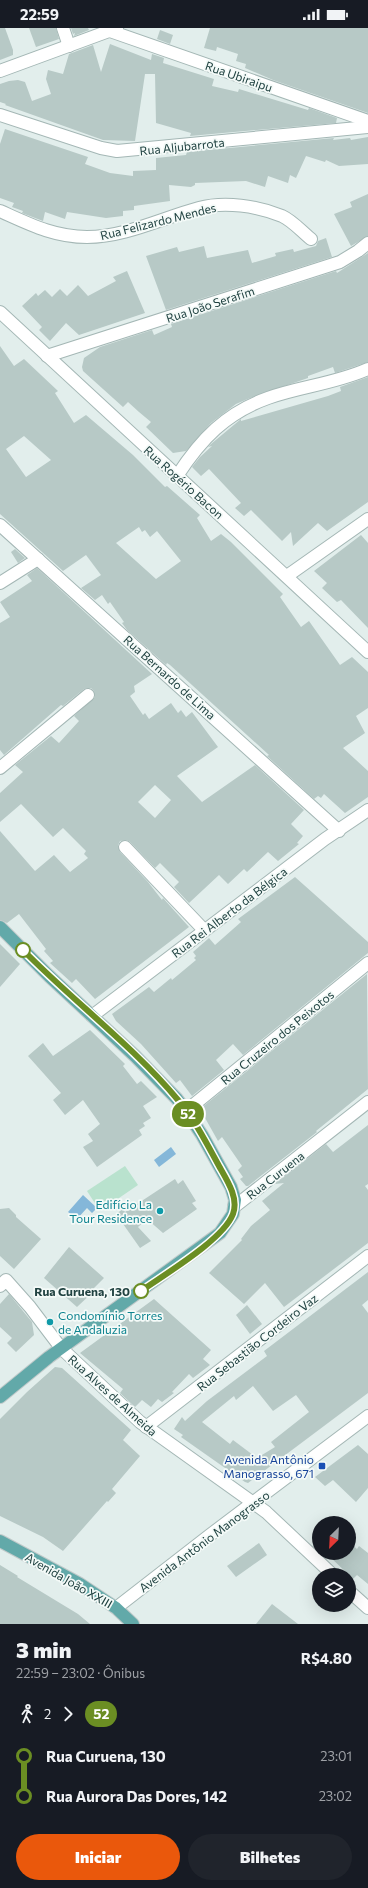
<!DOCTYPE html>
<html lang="pt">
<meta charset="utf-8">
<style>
body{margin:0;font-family:Commissioner,sans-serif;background:#20242c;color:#f1f3f6;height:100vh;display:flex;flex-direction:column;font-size:15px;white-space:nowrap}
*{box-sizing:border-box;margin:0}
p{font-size:13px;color:#9ea1a6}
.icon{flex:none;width:22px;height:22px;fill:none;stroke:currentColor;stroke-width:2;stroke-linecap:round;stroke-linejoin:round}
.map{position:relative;height:1596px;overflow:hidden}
.sheet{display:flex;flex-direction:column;background:#171b24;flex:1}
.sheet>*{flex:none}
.badge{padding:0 8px;border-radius:13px;font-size:14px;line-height:26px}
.needle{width:26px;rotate:204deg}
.buttons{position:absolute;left:312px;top:1488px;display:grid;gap:8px}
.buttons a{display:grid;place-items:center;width:44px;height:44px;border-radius:50%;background:#171b24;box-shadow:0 4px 16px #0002;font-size:20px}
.map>.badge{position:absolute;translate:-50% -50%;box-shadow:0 0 0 2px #fff}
.legs{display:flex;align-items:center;gap:6px;height:44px;padding:0 16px;font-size:13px}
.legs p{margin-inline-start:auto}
.summary{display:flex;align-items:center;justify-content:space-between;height:68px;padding:0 16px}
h1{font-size:22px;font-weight:800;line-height:30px}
.primary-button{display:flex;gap:8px;margin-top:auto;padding:8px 16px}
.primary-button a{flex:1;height:46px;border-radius:24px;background:#ea580c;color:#fff;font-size:16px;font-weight:800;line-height:46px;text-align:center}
.primary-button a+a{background:#20242c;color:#f1f3f6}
ul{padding:0 16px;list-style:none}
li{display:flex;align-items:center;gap:14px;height:40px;font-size:15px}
li i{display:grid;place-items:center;width:6px;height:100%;margin:0 5px;background:currentColor}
li i::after{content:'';width:10px;height:10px;margin:-5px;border:3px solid;border-radius:50%;background:#171b24}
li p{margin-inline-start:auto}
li:first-child i{background:linear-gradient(#0000 50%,currentColor 0)}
li:last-child i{background:linear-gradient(currentColor 50%,#0000 0)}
.status{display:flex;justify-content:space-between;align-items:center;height:28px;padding:0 20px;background:#171b24;direction:ltr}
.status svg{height:11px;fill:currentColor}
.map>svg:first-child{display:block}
</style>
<div class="status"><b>22:59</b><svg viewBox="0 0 49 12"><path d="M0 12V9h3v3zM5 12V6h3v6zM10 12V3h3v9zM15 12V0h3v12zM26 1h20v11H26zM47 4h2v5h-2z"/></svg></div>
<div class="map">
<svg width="368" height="1596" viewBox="0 0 368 1596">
<rect width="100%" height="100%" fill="#e2eeec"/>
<polygon fill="#b9e2ce" points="125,1138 138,1157 100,1183 87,1163"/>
<g fill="#84b7d9">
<polygon points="171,1119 176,1126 159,1139 154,1132"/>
<polygon points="83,1167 97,1180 92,1185 87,1180 77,1191 68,1184"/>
</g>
<g fill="#b7c9c6" fill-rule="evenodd">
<polygon points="0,0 5,0 13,22 13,27 0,32"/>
<polygon points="29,0 56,0 59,11 36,19"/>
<polygon points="71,0 88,0 89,2 74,8 75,5 73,6"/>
<polygon points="210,0 368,0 368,85 273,52 245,40 246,36 236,33 238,26 217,19 216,23 204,20"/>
<polygon points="160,2 173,7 170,16 157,11"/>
<polygon points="110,16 151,32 152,26 164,30 163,35 214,51 212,58 238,64 239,61 308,82 309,80 337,90 336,95 190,108 191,105 156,95 155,46 145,46 135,113 103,112 5,77 6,76 0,74 0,56 9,53 18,52 25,54 32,73 51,66 46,51 48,42 63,46 69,26 93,17 101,44"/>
<polygon points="5,101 88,129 85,136 110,145 133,148 133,143 156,142 156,130 186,127 187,124 334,110 333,112 350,110 351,112 368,109 368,136 339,138 326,132 325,134 306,128 296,150 290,147 288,155 268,148 265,159 246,153 195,155 195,157 191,159 169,157 170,173 134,178 134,182 123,183 123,188 106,190 67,184 65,191 45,184 43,193 22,185 23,183 12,179 14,175 0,170 0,116"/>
<polygon points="368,166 368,208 351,218 334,186 352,179 350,174"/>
<polygon points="326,210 332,229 166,282 146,228 177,219 179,224 204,218 207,230 248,222 252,235 276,228 275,225 293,221 294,224 316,218 318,213"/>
<polygon points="368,225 368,334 335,345 333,339 308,348 308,350 250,370 236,376 211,395 186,423 173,425 146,399 151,394 139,384 128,374 123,379 83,343 82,339 84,330 100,319 152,302 154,307 172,299 171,296 336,243 337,245"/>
<polygon points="127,243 145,285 79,307 66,295 50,313 39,302 42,299 22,278 36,265 38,268 45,262 52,269 60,261 67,268 78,257 88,268 116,253 113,249"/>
<path d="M 0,318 L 14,338 L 24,331 L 58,363 L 55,365 L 74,395 L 86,387 L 133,427 L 165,459 L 167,458 L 200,487 L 197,490 L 211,513 L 221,506 L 231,514 L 283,566 L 280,569 L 301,599 L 309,593 L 340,637 L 352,629 L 368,644 L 368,680 L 356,688 L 365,705 L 343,720 L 368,743 L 368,769 L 345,785 L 324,766 L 321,770 L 318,768 L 314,771 L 267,728 L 269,727 L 170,637 L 167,635 L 166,637 L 127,602 L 122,595 L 124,594 L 110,574 L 108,576 L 102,567 L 95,572 L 81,560 L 101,547 L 86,527 L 63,543 L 0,486 ZM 24,408 L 51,432 L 26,449 L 6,421 ZM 139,499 L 142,504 L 145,502 L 150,509 L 157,503 L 181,533 L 156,551 L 116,515 Z"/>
<polygon points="368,349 368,474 327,503 318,495 293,518 291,504 282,513 251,482 244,488 235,480 241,475 209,441 201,448 192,439 200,429 212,418 208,419 211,416 241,391 241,393 328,368 341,363 340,359"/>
<polygon points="361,507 368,515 368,600 341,572 337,574 322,560 327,555 314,543"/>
<polygon points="15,521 25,530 18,535 11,524"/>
<path d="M 37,540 L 152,646 L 134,658 L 135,664 L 130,668 L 143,687 L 145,685 L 149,691 L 171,675 L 178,685 L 181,682 L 186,689 L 192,684 L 218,719 L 177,748 L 202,774 L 255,737 L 304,782 L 291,796 L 303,808 L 297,815 L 299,816 L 278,833 L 268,824 L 247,844 L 244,841 L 228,856 L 219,847 L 189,875 L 174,859 L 179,854 L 160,835 L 155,840 L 130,814 L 127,812 L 120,813 L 118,817 L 120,824 L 148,854 L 162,872 L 163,870 L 189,899 L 95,971 L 76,951 L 72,955 L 50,935 L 53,933 L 44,923 L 46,921 L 19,886 L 7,895 L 0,892 L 0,803 L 35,843 L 54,827 L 70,844 L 88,830 L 84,826 L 86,823 L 63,800 L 53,809 L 21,776 L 0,794 L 0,765 L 23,744 L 15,737 L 51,708 L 59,715 L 79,693 L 74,688 L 95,669 L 94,663 L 91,660 L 84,661 L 63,678 L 61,677 L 4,727 L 0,722 L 0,595 L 10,589 L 0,574 L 32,553 L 27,547 ZM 155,757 L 171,772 L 155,790 L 138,774 Z"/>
<polygon points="295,849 368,914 368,925 243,1027 233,1016 216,1032 224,1042 192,1068 180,1052 176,1055 141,1016 116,993 112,986 149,959 154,964 171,950 172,952 196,932 194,930 196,928 193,924 209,910 215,917 241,894 238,891"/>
<polygon points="0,916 20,936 0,959"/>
<polygon points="367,946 368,1061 316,1103 317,1104 248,1158 246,1158 240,1151 243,1149 238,1142 242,1138 222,1109 218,1113 200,1081"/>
<polygon points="90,1002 125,1036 123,1038 137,1056 141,1053 157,1069 143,1078 151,1090 143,1095 145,1098 139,1102 142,1107 97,1139 83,1119 93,1113 88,1106 100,1096 83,1072 65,1087 53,1072 61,1065 28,1028 43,1015 53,1028"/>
<polygon points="368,1097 368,1156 365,1158 368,1162 368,1215 284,1279 265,1255 244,1276 209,1245 242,1212 241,1211 251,1198 270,1182 262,1173 284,1155 275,1156 326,1116 333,1124"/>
<polygon points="175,1151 178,1156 183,1152 196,1173 192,1175 197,1181 163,1205 147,1191 138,1199 151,1213 140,1220 116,1186 123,1181 125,1184"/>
<polygon points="9,1180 16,1187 16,1189 41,1211 14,1241 0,1228 0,1181"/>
<polygon points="69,1219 104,1250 94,1260 94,1263 77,1279 44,1250"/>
<path d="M 368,1244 L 368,1272 L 362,1277 L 368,1285 L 368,1365 L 248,1455 L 245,1454 L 181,1409 L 183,1407 L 174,1401 L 182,1389 L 185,1393 L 207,1373 L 267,1328 L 264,1323 ZM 253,1358 L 273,1383 L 296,1367 L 309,1384 L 271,1414 L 275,1419 L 257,1430 L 233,1412 L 230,1416 L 202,1394 L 234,1368 L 236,1372 Z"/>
<polygon points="9,1266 32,1294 34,1307 16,1324 7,1315 12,1310 0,1299 0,1276"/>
<polygon points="154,1271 211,1322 203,1331 210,1337 193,1350 189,1346 172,1364 174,1365 162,1374 158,1371 151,1379 142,1372 135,1379 120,1365 123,1361 80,1325"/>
<polygon points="247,1277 262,1296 250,1306 236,1287"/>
<polygon points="55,1339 62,1340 131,1402 123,1412 140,1428 112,1461 116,1465 108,1474 107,1473 63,1523 43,1509 0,1488 0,1391 27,1364"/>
<polygon points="358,1417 368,1426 368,1460 356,1474 333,1452 325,1458 315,1449"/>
<polygon points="349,1514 357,1521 359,1518 368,1525 368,1556 357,1547 353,1551 326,1525 349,1525"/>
<polygon points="259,1515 267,1527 236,1549 227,1538"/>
<polygon points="0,1537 18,1548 17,1549 78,1586 90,1596 0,1596"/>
<polygon points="272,1576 298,1596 256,1596"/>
</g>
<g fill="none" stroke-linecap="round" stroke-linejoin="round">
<g stroke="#a4b7b5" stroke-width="14">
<g id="minor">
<polyline points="63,0 69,18"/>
<polyline points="110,3 368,93"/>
<polyline points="0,43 117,0"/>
<polyline points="0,87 101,120 117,123 368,99"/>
<path d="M 0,183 C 29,196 54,209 87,209 C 125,209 162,190 199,180 C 225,173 257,178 282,188 C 293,193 302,204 311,211"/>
<polyline points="0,284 368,624"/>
<polyline points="47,328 340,234 358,223 368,215"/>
<path d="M 177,448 C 201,411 226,385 268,370 C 302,358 334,356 368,341"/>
<polyline points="0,497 339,803"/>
<polyline points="287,548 368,491"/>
<polyline points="0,555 38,531"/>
<polyline points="0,740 88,667"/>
<polyline points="125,819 204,902"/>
<polyline points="92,988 325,811 368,782"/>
<polyline points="186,1083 368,935"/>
<polyline points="234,1179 368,1074"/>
<polyline points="0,1258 6,1252 30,1279 61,1320 140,1394 266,1484 333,1547"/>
<polyline points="146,1399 368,1228"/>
<polyline points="349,1563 368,1580"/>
<polyline points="116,1580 210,1507 368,1388"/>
</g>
</g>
<g stroke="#c1caca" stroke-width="14">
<g id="major">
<polyline points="0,899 49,948 135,1028 177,1071 186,1083 202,1107 231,1159 235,1172 233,1186 220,1205 49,1329 0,1369"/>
<polyline points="0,1513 80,1556 116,1580 133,1596"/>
</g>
</g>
<use href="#minor" stroke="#fff" stroke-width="12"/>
<use href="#major" stroke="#62a9a9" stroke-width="12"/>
</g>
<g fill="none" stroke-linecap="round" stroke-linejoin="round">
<g stroke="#fff" stroke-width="9">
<path id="line-1" d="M 23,922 C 73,973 133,1018 178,1072 C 195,1092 207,1116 219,1138 C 227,1152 239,1170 233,1186 C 223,1212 165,1246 141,1263"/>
</g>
<use href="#line-1" stroke="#6b8e23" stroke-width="6"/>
</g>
<g fill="#fff" stroke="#6b8e23" stroke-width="2">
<circle cx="23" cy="922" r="7"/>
<circle cx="141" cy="1263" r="7"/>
</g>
<g fill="#0f9aa8" stroke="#f4faf8" stroke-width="1.5">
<circle cx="160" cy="1183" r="4"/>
<circle cx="50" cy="1294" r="4"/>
</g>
<rect fill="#1a4fb4" stroke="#f4faf8" stroke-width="1.5" x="318" y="1434" width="8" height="8" rx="2"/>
<g text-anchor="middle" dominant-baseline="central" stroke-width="3.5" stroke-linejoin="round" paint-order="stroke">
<g font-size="12" fill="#204241" stroke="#f4faf8">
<text transform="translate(239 48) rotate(19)">Rua Ubiraipu</text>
<text transform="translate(182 118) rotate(-6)">Rua Aljubarrota</text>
<text transform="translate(158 193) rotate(-14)">Rua Felizardo Mendes</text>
<text transform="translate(210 276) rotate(-18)">Rua João Serafim</text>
<text transform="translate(184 454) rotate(42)">Rua Rogério Bacon</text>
<text transform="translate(170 649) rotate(42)">Rua Bernardo de Lima</text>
<text transform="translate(229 884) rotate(-37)">Rua Rei Alberto da Bélgica</text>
<text transform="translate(277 1009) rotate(-39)">Rua Cruzeiro dos Peixotos</text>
<text transform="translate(275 1147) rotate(-38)">Rua Curuena</text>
<text transform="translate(257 1314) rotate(-38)">Rua Sebastião Cordeiro Vaz</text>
<text transform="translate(113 1367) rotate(42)">Rua Alves de Almeida</text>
<text transform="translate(204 1513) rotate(-37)">Avenida Antônio Manograsso</text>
<text transform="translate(69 1552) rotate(30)">Avenida João XXIII</text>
</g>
<g font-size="12" fill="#0d838f" stroke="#f4faf8" text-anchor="end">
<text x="152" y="1176">Edifício La<tspan x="152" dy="14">Tour Residence</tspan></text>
<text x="58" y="1287" text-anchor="start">Condomínio Torres<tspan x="58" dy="14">de Andaluzia</tspan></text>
</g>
<g font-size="12" font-weight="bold" fill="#204241" stroke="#f4faf8" text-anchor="end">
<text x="130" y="1263">Rua Curuena, 130</text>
</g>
<g font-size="12" fill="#164399" stroke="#f4faf8" text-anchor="end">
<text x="314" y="1431">Avenida Antônio<tspan x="314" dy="14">Manograsso, 671</tspan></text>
</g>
</g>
</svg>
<div class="buttons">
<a><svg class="needle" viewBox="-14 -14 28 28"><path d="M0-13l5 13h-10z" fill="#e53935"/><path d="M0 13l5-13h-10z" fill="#9ea1a6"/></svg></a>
<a><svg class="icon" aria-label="layers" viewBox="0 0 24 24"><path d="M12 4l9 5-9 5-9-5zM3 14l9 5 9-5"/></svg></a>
</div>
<b class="badge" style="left:188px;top:1086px;background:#6b8e23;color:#fff">52</b>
</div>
<section class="sheet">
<div class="summary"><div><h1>3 min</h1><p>22:59 – 23:02 · Ônibus</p></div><b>R$4.80</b></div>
<div class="legs"><svg class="icon" aria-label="walk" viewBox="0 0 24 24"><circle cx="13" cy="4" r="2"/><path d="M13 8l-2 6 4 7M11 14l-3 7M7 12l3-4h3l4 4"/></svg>2<svg class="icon" aria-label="forward" viewBox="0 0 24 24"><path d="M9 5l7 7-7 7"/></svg><b class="badge" style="background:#6b8e23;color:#fff">52</b></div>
<ul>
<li><i style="color:#6b8e23"></i><b>Rua Curuena, 130</b><p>23:01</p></li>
<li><i style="color:#6b8e23"></i><b>Rua Aurora Das Dores, 142</b><p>23:02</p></li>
</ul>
<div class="primary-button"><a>Iniciar</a><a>Bilhetes</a></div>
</section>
